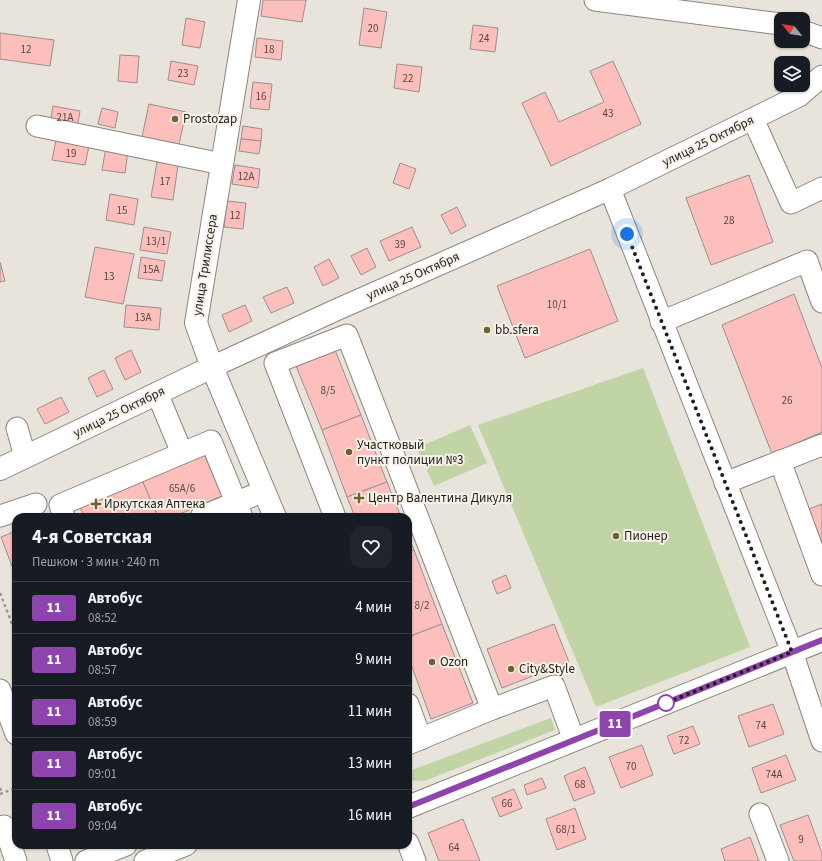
<!DOCTYPE html>
<html lang="ru">
<meta charset="utf-8">
<style>
body{margin:0;font-family:"Source Sans 3",sans-serif;background:#20242c;color:#f1f3f6;height:100vh;display:flex;flex-direction:column;font-size:15px;white-space:nowrap}
*{box-sizing:border-box;margin:0}
p{font-size:13px;color:#9ea1a6}
.icon{flex:none;width:22px;height:22px;fill:none;stroke:currentColor;stroke-width:2;stroke-linecap:round;stroke-linejoin:round}
.map{position:relative;flex:1;overflow:hidden}
.side{position:absolute;left:12px;top:513px;width:400px;height:336px;display:flex;flex-direction:column;background:#171b24;border-radius:12px;box-shadow:0 1px 3px #0004}
.side>*{flex:none}
.badge{padding:0 8px;border-radius:3px;font-size:14px;line-height:26px}
.needle{width:26px;rotate:300deg}
.tools{position:absolute;left:774px;top:12px;display:grid;gap:8px}
.tools a{display:grid;place-items:center;width:36px;height:36px;border-radius:8px;background:#171b24;box-shadow:0 1px 3px #0004;font-size:20px}
.you{position:absolute;width:20px;height:20px;margin:-10px;border:3px solid #fff;border-radius:50%;background:#1a73e8;box-shadow:0 0 0 6px #1a73e833}
.map>.badge{position:absolute;translate:-50% -50%;box-shadow:0 0 0 2px #fff}
.round{display:grid;place-items:center;flex:none;width:42px;height:42px;border-radius:12px;background:#20242c}
.overview{display:flex;align-items:center;justify-content:space-between;height:68px;padding:0 20px}
h1{font-size:19px;font-weight:700;line-height:30px}
ul{padding:0;list-style:none}
li{display:flex;align-items:center;gap:12px;height:52px;padding:0 20px;border-top:1px solid #363941}
li div{flex:1}
li b{display:block;font-size:15px}
li em{font-style:normal}
li .badge{min-width:44px;font-weight:700;text-align:center}
.map>svg:first-child{display:block}
</style>
<div class="map">
<svg width="822" height="861" viewBox="0 0 822 861">
<rect width="100%" height="100%" fill="#e9e4db"/>
<g fill="#c0d4a5">
<polygon points="643,368 750,647 596,707 478,425"/>
<polygon points="470,425 487,463 434,486 417,448"/>
<path d="M 551,718 L 555,730 L 427,780 C 420,782 415,781 408,779 L 408,772 L 412,770 Z"/>
</g>
<g fill="#fcbfbb" stroke="#9a8f8e">
<polygon points="263,0 306,0 302,22 261,16"/>
<polygon points="364,8 387,12 381,48 359,45"/>
<polygon points="186,18 205,22 200,48 182,45"/>
<polygon points="473,25 498,28 495,52 470,49"/>
<polygon points="0,33 54,40 50,66 0,59"/>
<polygon points="257,38 283,41 281,60 255,57"/>
<polygon points="120,55 139,56 137,83 118,81"/>
<polygon points="171,61 198,66 194,85 168,80"/>
<polygon points="613,61 641,124 551,166 522,103 545,92 559,122 604,102 590,71"/>
<polygon points="397,64 422,67 419,92 394,88"/>
<polygon points="253,82 272,84 269,110 250,108"/>
<polygon points="149,104 186,112 179,144 142,137"/>
<polygon points="53,106 80,111 77,129 50,124"/>
<polygon points="102,108 118,112 115,128 98,124"/>
<polygon points="243,126 262,129 261,141 241,139"/>
<polygon points="241,139 261,141 259,154 239,151"/>
<polygon points="56,140 89,146 85,165 52,160"/>
<polygon points="106,147 128,150 125,173 102,170"/>
<polygon points="157,162 178,165 173,200 151,197"/>
<polygon points="400,163 416,169 409,189 393,183"/>
<polygon points="235,165 260,169 258,188 232,184"/>
<polygon points="749,175 773,242 711,265 686,198"/>
<polygon points="110,194 138,199 134,225 106,220"/>
<polygon points="227,201 246,203 243,229 224,227"/>
<polygon points="457,207 466,226 451,234 441,215"/>
<polygon points="144,227 171,232 167,254 140,250"/>
<polygon points="412,227 421,247 389,261 380,241"/>
<polygon points="95,247 134,254 123,304 85,297"/>
<polygon points="367,248 376,267 361,275 351,256"/>
<polygon points="590,249 618,321 525,358 497,286"/>
<polygon points="141,257 165,261 162,281 138,278"/>
<polygon points="329,259 339,278 323,286 314,267"/>
<polygon points="0,262 5,281 0,282"/>
<polygon points="287,287 294,303 271,313 263,297"/>
<polygon points="794,294 822,368 822,432 772,454 722,325"/>
<polygon points="126,305 161,308 159,330 124,327"/>
<polygon points="245,305 252,321 229,332 222,315"/>
<polygon points="131,350 141,372 125,380 115,358"/>
<polygon points="335,350 361,415 322,430 296,366"/>
<polygon points="104,370 113,389 97,397 88,378"/>
<polygon points="61,397 69,412 45,424 37,409"/>
<polygon points="361,415 387,482 347,497 322,430"/>
<polygon points="204,454 222,496 173,517 158,517 142,480"/>
<polygon points="142,480 158,517 84,517 80,507"/>
<polygon points="387,482 401,517 355,517 347,497"/>
<polygon points="822,504 822,544 809,509"/>
<polygon points="16,531 16,577 1,537"/>
<polygon points="408,535 414,550 408,552"/>
<polygon points="414,550 442,624 408,637 408,552"/>
<polygon points="506,575 511,588 497,594 492,581"/>
<polygon points="442,624 473,703 431,719 408,656 408,637"/>
<polygon points="554,624 569,662 502,688 487,649"/>
<polygon points="773,704 784,734 749,747 738,716"/>
<polygon points="693,726 700,744 674,754 667,736"/>
<polygon points="642,745 653,775 621,788 609,757"/>
<polygon points="786,755 796,780 761,793 752,768"/>
<polygon points="585,767 595,793 574,801 564,776"/>
<polygon points="542,778 546,788 527,795 524,785"/>
<polygon points="514,789 522,808 500,817 492,798"/>
<polygon points="575,808 586,839 557,850 546,819"/>
<polygon points="808,815 822,853 822,861 794,861 780,825"/>
<polygon points="463,819 480,861 439,861 428,833"/>
<polygon points="750,837 759,861 725,861 721,849"/>
</g>
<g fill="none" stroke-linecap="round" stroke-linejoin="round">
<g stroke="#8c867f" stroke-width="23">
<g id="minor">
<polyline points="595,0 781,24"/>
<polyline points="803,31 822,38"/>
<polyline points="753,119 791,203 822,188"/>
<polyline points="37,126 222,164"/>
<polyline points="610,189 792,652 822,741"/>
<polyline points="661,322 807,261 822,302"/>
<polyline points="212,367 336,310 610,189 799,96 822,76"/>
<polyline points="157,393 182,453"/>
<polyline points="17,428 25,456"/>
<polyline points="780,461 822,575"/>
<polyline points="725,483 822,445"/>
<polyline points="0,516 36,504"/>
<polyline points="64,517 60,505 211,441 242,517"/>
<polyline points="201,517 264,491"/>
<polyline points="335,517 275,363 347,335 492,709"/>
<polyline points="0,690 16,734"/>
<polyline points="408,704 421,739"/>
<polyline points="408,744 492,709 554,686 574,740"/>
<polyline points="760,814 778,861"/>
<polyline points="4,826 16,861"/>
<polyline points="408,843 415,861"/>
<polyline points="57,845 62,861"/>
<polyline points="86,861 126,845"/>
<polyline points="145,861 186,845"/>
</g>
</g>
<g stroke="#8c867f" stroke-width="24">
<g id="major">
<polyline points="249,0 196,323 212,367 275,517"/>
<polyline points="0,469 212,367"/>
<polyline points="408,807 822,640"/>
</g>
</g>
<g stroke="#9a968f" stroke-width="2.5" stroke-dasharray="3 3" stroke-linecap="butt">
<polyline points="0,593 16,634"/>
<polyline points="0,788 2,793"/>
<polyline points="0,794 16,788"/>
</g>
<use href="#minor" stroke="#fff" stroke-width="21"/>
<use href="#major" stroke="#fff" stroke-width="22"/>
</g>
<g fill="none" stroke-linecap="round" stroke-linejoin="round">
<g stroke="#fff" stroke-width="9">
<polyline id="line" points="408,807 822,640"/>
</g>
<use href="#line" stroke="#8e44ad" stroke-width="6"/>
<polyline stroke="#201e1b" stroke-width="4" stroke-dasharray="0 7.2" points="627,234 792,652 661,705 666,703"/>
</g>
<g fill="#70612f" stroke="#f7f1e8" stroke-width="1.5">
<circle cx="175" cy="119" r="4"/>
<circle cx="487" cy="330" r="4"/>
<circle cx="349" cy="452" r="4"/>
<path d="M357 492h4v4h4v4h-4v4h-4v-4h-4v-4h4z"/>
<path d="M94 498h4v4h4v4h-4v4h-4v-4h-4v-4h4z"/>
<circle cx="616" cy="536" r="4"/>
<circle cx="432" cy="662" r="4"/>
<circle cx="511" cy="669" r="4"/>
</g>
<circle fill="#fff" stroke="#8e44ad" stroke-width="2" cx="666" cy="703" r="8"/>
<g text-anchor="middle" dominant-baseline="central" stroke-width="4" stroke-linejoin="round" paint-order="stroke">
<g font-size="11" fill="#574643">
<text x="373" y="28">20</text>
<text x="484" y="38">24</text>
<text x="26" y="49">12</text>
<text x="269" y="49">18</text>
<text x="183" y="73">23</text>
<text x="408" y="78">22</text>
<text x="261" y="96">16</text>
<text x="608" y="113">43</text>
<text x="65" y="117">21А</text>
<text x="71" y="153">19</text>
<text x="246" y="176">12А</text>
<text x="165" y="181">17</text>
<text x="122" y="210">15</text>
<text x="235" y="215">12</text>
<text x="729" y="220">28</text>
<text x="156" y="241">13/1</text>
<text x="400" y="244">39</text>
<text x="151" y="269">15А</text>
<text x="109" y="276">13</text>
<text x="557" y="304">10/1</text>
<text x="143" y="317">13А</text>
<text x="328" y="390">8/5</text>
<text x="787" y="400">26</text>
<text x="182" y="488">65А/6</text>
<text x="422" y="605">8/2</text>
<text x="761" y="725">74</text>
<text x="684" y="740">72</text>
<text x="631" y="766">70</text>
<text x="774" y="774">74А</text>
<text x="580" y="784">68</text>
<text x="507" y="803">66</text>
<text x="566" y="829">68/1</text>
<text x="801" y="839">9</text>
<text x="454" y="847">64</text>
</g>
<g font-size="13" fill="#201e1b" stroke="#f7f1e8" text-anchor="start">
<text x="183" y="119">Prostozap</text>
<text x="495" y="330">bb.sfera</text>
<text x="357" y="445">Участковый<tspan x="357" dy="15">пункт полиции №3</tspan></text>
<text x="368" y="498">Центр Валентина Дикуля</text>
<text x="104" y="504">Иркутская Аптека</text>
<text x="624" y="536">Пионер</text>
<text x="440" y="662">Ozon</text>
<text x="519" y="669">City&amp;Style</text>
</g>
<g font-size="13" fill="#201e1b" stroke="#f7f1e8">
<text transform="translate(708 141) rotate(-26)">улица 25 Октября</text>
<text transform="translate(205 265) rotate(-81)">улица Трилиссера</text>
<text transform="translate(413 276) rotate(-24)">улица 25 Октября</text>
<text transform="translate(119 412) rotate(-26)">улица 25 Октября</text>
</g>
</g>
</svg>
<div class="tools">
<a><svg class="needle" viewBox="-14 -14 28 28"><path d="M0-13l5 13h-10z" fill="#e53935"/><path d="M0 13l5-13h-10z" fill="#9ea1a6"/></svg></a>
<a><svg class="icon" aria-label="layers" viewBox="0 0 24 24"><path d="M12 4l9 5-9 5-9-5zM3 14l9 5 9-5"/></svg></a>
</div>
<div class="you" style="left:627px;top:234px"></div>
<b class="badge" style="left:615px;top:724px;background:#8e44ad;color:#fff">11</b>
<section class="side">
<div class="overview"><div><h1>4-я Советская</h1><p>Пешком · 3 мин · 240 m</p></div><a class="round"><svg class="icon" aria-label="heart" viewBox="0 0 24 24"><path d="M12 20l-8-8c-3-5 5-10 8-4 3-6 11-1 8 4z"/></svg></a></div>
<ul>
<li><span class="badge" style="background:#8e44ad;color:#fff">11</span><div><b>Автобус</b><p>08:52</p></div><em>4 мин</em></li>
<li><span class="badge" style="background:#8e44ad;color:#fff">11</span><div><b>Автобус</b><p>08:57</p></div><em>9 мин</em></li>
<li><span class="badge" style="background:#8e44ad;color:#fff">11</span><div><b>Автобус</b><p>08:59</p></div><em>11 мин</em></li>
<li><span class="badge" style="background:#8e44ad;color:#fff">11</span><div><b>Автобус</b><p>09:01</p></div><em>13 мин</em></li>
<li><span class="badge" style="background:#8e44ad;color:#fff">11</span><div><b>Автобус</b><p>09:04</p></div><em>16 мин</em></li>
</ul>
</section>
</div>
